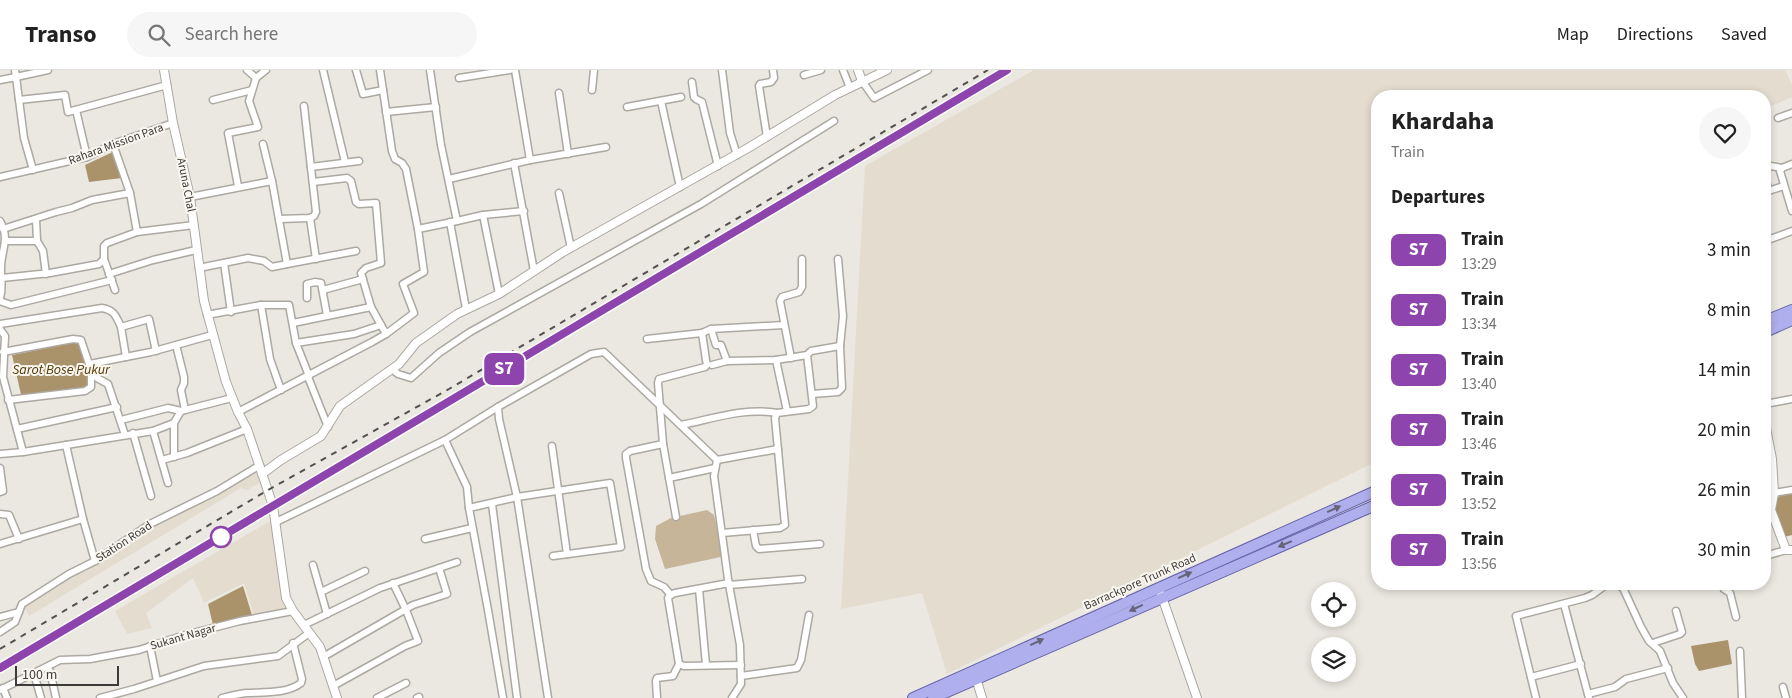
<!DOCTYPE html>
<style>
body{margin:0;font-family:"Source Sans 3",sans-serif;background:#f6f6f6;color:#222;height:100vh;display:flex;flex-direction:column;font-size:19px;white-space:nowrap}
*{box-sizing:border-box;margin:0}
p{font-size:16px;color:#767676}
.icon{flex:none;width:28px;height:28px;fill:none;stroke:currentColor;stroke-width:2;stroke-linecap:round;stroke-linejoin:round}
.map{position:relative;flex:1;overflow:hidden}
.panel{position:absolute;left:1371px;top:20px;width:400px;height:500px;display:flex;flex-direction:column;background:#fff;border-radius:20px;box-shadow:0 2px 8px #0003}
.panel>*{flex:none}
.badge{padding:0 10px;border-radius:8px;font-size:18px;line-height:32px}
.controls{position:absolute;left:1311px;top:512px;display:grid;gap:10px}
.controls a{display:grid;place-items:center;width:45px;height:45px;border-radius:50%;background:#fff;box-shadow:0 2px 8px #0003;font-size:25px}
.scale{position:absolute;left:15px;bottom:12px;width:104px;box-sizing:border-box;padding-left:5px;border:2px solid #3d3b39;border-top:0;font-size:14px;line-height:18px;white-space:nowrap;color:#3d3b39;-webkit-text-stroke:4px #f9f5ef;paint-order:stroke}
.map>.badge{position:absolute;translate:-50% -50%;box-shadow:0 0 0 2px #fff}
h2{padding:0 20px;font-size:19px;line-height:45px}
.round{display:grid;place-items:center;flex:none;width:52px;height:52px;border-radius:26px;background:#f6f6f6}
.overview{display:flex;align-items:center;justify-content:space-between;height:85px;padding:0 20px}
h1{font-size:24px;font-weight:700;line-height:38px}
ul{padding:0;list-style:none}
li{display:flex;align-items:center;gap:15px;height:60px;padding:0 20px}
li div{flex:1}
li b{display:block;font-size:19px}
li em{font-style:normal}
li .badge{min-width:55px;font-weight:700;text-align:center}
header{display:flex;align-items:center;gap:30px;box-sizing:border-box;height:70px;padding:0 25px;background:#fff;border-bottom:1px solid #e0e0e0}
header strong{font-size:24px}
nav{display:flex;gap:28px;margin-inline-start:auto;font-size:18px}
.search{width:350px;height:45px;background:#f6f6f6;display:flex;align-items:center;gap:12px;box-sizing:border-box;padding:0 18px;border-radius:28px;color:#767676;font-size:19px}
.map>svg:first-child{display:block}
</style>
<header>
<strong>Transo</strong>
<div class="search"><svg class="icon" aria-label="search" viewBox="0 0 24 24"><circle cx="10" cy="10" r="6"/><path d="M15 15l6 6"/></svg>Search here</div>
<nav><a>Map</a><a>Directions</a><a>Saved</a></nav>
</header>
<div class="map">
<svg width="1792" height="628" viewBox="0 0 1792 628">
<rect width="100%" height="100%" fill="#ebe8e1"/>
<g fill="#e3dccf">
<polygon points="1034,0 1785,0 1792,15 1792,27 1765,39 1765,26 1378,26 1377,391 947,604 922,523 841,539 865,96"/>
<polygon points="259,398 263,411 247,420 241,418 29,546 23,535 151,457"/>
<polygon points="272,450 288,539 254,545 244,513 204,533 193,508 146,543 152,558 127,564 115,541"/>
</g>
<polygon fill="#c6b599" points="707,440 714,445 725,486 665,499 655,469 656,456 671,448"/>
<g fill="#aa936b">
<polygon points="115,81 122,108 89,112 85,95"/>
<polygon points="82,271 89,319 22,329 12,285"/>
<polygon points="1792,424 1792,465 1784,467 1772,433 1780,426"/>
<polygon points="243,516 252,545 213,555 208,534"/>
<polygon points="1728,570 1732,594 1699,601 1695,594 1691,576"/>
</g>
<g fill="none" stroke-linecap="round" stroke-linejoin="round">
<g stroke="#aca8a2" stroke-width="9">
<g id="minor">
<polyline points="15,0 16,7 48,0"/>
<polyline points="247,0 256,8"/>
<polyline points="323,0 345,92"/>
<polyline points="356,0 363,24 383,20"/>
<polyline points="722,0 730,63 737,85"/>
<polyline points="843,0 850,18"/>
<polyline points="804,5 821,0"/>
<polyline points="459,8 510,0"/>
<polyline points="0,10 16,7 24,68 33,100"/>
<polyline points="862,11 874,28 928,0"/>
<polyline points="692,12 694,27 696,29 702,32 718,96"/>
<polyline points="592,20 594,0"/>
<polyline points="559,23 568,84"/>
<polyline points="19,30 65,25 68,42 167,15"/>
<polyline points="213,30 252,20"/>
<polyline points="661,31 680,117"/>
<polyline points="627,37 681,27"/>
<polyline points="76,40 87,87"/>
<polyline points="386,42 436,37"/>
<polyline points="1778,48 1792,43"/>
<polyline points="767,67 759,16 760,14 771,12 774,8 773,0"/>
<polyline points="113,74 130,123 137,162"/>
<polyline points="530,90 606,77"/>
<polyline points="514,93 534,201"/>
<polyline points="1792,94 1782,98 1780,101 1792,141"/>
<polyline points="1765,95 1782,98"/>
<polyline points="311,97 359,91"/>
<polyline points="0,107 87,87 113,74 173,53"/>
<polyline points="1765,108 1769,121"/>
<polyline points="449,109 530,90 515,0"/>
<polyline points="272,111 287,194 356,181"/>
<polyline points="238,116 228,63 258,57 249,31 256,8 266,0"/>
<polyline points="1765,122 1784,116"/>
<polyline points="559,123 571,178"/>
<polyline points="190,127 272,111 263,74"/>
<polyline points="483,145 499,224"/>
<polyline points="310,148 316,189"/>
<polyline points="36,149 37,171 43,181 46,204"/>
<polyline points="279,149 310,148 314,146 316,142 304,36"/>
<path d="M 0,151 C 11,170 0,181 1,201 C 1,211 3,218 0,228"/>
<polyline points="457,151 483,145 524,141"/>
<polyline points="450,152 466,239"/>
<polyline points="3,159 56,142 72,138 92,130 130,123"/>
<polyline points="418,159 457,151 441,75 430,0"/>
<polyline points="6,171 37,171"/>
<polyline points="1765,171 1792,161"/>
<polyline points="104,189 115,220"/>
<polyline points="224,193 231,242"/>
<polyline points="199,198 248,188 264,191 272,197 287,194"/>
<polyline points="109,204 153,190 196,180"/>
<polyline points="2,208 50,203 99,194 104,189 104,176 107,173 137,162 194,155"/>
<polyline points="323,220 363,209"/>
<polyline points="307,228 307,214 315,212 321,213 327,245"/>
<polyline points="0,231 11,235 112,210"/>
<polyline points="261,235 270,289 281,320"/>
<polyline points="371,237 386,264"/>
<polyline points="207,245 261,235 289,235 296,273 309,306"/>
<polyline points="293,253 371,237 361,203 366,198 381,193 376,133 359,134 356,132 351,111 347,108 313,112"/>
<path d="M 0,254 L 102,238 C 114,240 116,246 121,257 L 149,249 L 156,281"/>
<polyline points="121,257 126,287"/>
<polyline points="0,259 5,266 3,307 23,382"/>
<polyline points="711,259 716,275 721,275 727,291 712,295"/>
<polyline points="647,269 702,263 711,259 784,255"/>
<polyline points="296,273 354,264 381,255"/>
<polyline points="176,275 184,307 184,313 181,320 185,340"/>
<polyline points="3,282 73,269 81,270 91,300 97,308 108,314 125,365"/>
<polyline points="791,288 780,231 782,227 799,222 802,217 802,189"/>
<polyline points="776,290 787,341"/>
<polyline points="727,291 776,290 807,285"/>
<polyline points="90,294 151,282 212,265"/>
<polyline points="392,299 398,304 411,308 439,283 470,262 701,134 834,51"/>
<polyline points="308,307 328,357"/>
<polyline points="812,324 838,322 842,318 840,276 843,246 838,189"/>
<polyline points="8,330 85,321 91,317 91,300"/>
<polyline points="1765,334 1792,329"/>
<polyline points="238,342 372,272 386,264 414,243 403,214 424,202 418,159 406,99 402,93 395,89 392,81 380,0"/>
<polyline points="121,350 168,338 181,341"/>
<polyline points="174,353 174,387"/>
<path d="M 681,355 C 712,349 745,337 777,343"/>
<polyline points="17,359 117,337"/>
<polyline points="153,361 168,413"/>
<polyline points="133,363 151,426"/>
<polyline points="445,370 467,417 469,438"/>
<polyline points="663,374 630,381 626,384 626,388 646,499 651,511 664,517 671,525"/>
<polyline points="66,375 83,449 95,491"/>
<polyline points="552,376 567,484"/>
<polyline points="0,384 23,382 153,361 174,353 181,341 232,328"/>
<polyline points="162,390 187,383 247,359"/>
<polyline points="0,398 3,421 0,422"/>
<polyline points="669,408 715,398"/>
<polyline points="1765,427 1774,423 1792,420"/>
<polyline points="492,434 517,628"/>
<polyline points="0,444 9,445 19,469"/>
<polyline points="676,447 663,374 658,313 659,309 705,297 707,295 706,290 702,263"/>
<polyline points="276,452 445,370 498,337"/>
<polyline points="753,460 756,476 759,479 820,474"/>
<polyline points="722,463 780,458 785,455 775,348 777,343 809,339 813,336 807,285 811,281 840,276"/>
<polyline points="425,469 472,458"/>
<polyline points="0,474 83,449"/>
<polyline points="1765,486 1786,480"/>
<polyline points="313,495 327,544"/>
<polyline points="729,513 675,523 670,525 668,528 679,594 684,596 741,595"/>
<polyline points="1616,514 1623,518 1641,557 1649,571 1660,581 1673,613 1683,628"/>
<polyline points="1722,514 1724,519 1730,523 1736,547"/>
<polyline points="729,515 802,509"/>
<polyline points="699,519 706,595"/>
<polyline points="321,522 365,501"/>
<polyline points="1564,534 1589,628"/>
<polyline points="0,547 19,542"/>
<polyline points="304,555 380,518 457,492"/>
<polyline points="0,562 15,552 22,534 69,504 95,491 150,454 217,421 260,395"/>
<polyline points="1653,573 1680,564 1682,562 1676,541"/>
<polyline points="150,576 157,611"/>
<polyline points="1740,581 1742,628"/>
<polyline points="323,587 413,535 447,524 439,498"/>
<polyline points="47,598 50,601 56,628"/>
<polyline points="34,604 41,628"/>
<polyline points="741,606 797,598 801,590 809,545"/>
<polyline points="1531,607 1581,594"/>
<polyline points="333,616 405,576 418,571 406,540 393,513"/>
<polyline points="1783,617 1786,628"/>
<polyline points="3,618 7,628"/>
<polyline points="0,620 60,590 90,589 139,580 185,565 240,551 293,541"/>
<polyline points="1588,624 1615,617 1626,609 1668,598"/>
<polyline points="100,628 134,619 204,596 278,586 309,563"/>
<path d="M 222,628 C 230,626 238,624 246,623 C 263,622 287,624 301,613 L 302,609 L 293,573"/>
<polyline points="377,628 406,613"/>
<polyline points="417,628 419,627"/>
<polyline points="503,628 488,540 469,438 517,427 610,413 621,477 553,486"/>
<polyline points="548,628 517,427 499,349 498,337 591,284 604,282 717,390"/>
<polyline points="657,628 656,611 657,608 673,606 679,594"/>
<polyline points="732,628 741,614 740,575 728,509 714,406 717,390 778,379"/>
<polyline points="1536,628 1516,546 1585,528 1592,525 1607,514"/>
</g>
</g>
<g stroke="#aca8a2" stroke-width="10">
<g id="tertiary">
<polyline points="164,0 173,53 190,127 204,231 226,312 238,342 247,359 273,436 286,528 293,541 320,577 337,628"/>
<polyline points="858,0 862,11"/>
<polyline points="1765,353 1772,389 1774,423 1771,440 1786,480 1792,480"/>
<polyline points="262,404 281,390 321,366 340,336 399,294 416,273 457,244 499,224 563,182 748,78 835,25 887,0"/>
<polyline points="1161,524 1197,628"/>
<polyline points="976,608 982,628"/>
</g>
</g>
<g stroke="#6564a8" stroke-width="12">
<g id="primary">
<polyline points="1765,251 1792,240"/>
<polyline points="1765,262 1792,250"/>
<polyline points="913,628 1378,420"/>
<polyline points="933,628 1378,434"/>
</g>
</g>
<use href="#minor" stroke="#fff" stroke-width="6"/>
<use href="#tertiary" stroke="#fff" stroke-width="8"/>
<use href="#primary" stroke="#b0afee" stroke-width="10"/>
<g stroke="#53514e" stroke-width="2" stroke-dasharray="6 6" stroke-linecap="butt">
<polyline points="0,579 268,420 449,319 988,0"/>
<polyline points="0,598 1008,0"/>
</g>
</g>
<defs><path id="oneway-solid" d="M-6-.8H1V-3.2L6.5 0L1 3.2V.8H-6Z" transform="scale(1.25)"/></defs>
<g fill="#656478">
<use href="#oneway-solid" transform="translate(1334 439) rotate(-24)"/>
<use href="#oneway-solid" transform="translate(1285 474) rotate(157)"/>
<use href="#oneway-solid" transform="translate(1185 505) rotate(-24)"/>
<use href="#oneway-solid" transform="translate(1136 538) rotate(155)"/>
<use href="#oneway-solid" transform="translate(1037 572) rotate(-25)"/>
</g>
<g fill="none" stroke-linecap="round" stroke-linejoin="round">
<g stroke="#fff" stroke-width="11">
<polyline id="line" points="0,598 1007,0"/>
</g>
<use href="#line" stroke="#8e44ad" stroke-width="8"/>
</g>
<circle fill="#fff" stroke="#8e44ad" stroke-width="2.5" cx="221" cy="467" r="10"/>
<g text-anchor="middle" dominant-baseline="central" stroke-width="4" stroke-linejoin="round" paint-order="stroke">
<g font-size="12" fill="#3d3b39" stroke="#f9f5ef">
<text transform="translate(116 74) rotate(-20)">Rahara Mission Para</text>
<text transform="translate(186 115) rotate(79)">Aruna Chal</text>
<text transform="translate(124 472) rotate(-33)">Station Road</text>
<text transform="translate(1140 512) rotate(-24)">Barrackpore Trunk Road</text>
<text transform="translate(183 567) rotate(-16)">Sukant Nagar</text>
</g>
<g font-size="14" font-style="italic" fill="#543b05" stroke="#f9f5ef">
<text x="61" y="300">Sarot Bose Pukur</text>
</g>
</g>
</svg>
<div class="controls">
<a><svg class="icon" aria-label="locate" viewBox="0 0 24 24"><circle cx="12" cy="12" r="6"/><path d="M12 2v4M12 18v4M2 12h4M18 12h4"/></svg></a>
<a><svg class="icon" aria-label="layers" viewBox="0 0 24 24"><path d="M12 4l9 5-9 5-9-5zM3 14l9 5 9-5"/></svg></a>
</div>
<div class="scale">100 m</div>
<b class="badge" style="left:504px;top:299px;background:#8e44ad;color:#fff">S7</b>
<section class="panel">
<div class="overview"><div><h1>Khardaha</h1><p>Train</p></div><a class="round"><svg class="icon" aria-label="heart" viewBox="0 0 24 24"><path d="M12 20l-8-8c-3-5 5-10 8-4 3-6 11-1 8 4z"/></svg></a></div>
<h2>Departures</h2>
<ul>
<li><span class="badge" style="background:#8e44ad;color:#fff">S7</span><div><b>Train</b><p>13:29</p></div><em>3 min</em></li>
<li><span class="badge" style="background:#8e44ad;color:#fff">S7</span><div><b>Train</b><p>13:34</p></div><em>8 min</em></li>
<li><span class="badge" style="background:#8e44ad;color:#fff">S7</span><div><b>Train</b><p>13:40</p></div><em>14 min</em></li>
<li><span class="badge" style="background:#8e44ad;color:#fff">S7</span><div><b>Train</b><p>13:46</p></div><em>20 min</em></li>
<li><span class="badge" style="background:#8e44ad;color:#fff">S7</span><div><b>Train</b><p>13:52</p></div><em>26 min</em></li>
<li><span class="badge" style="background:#8e44ad;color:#fff">S7</span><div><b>Train</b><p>13:56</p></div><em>30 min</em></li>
</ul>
</section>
</div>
